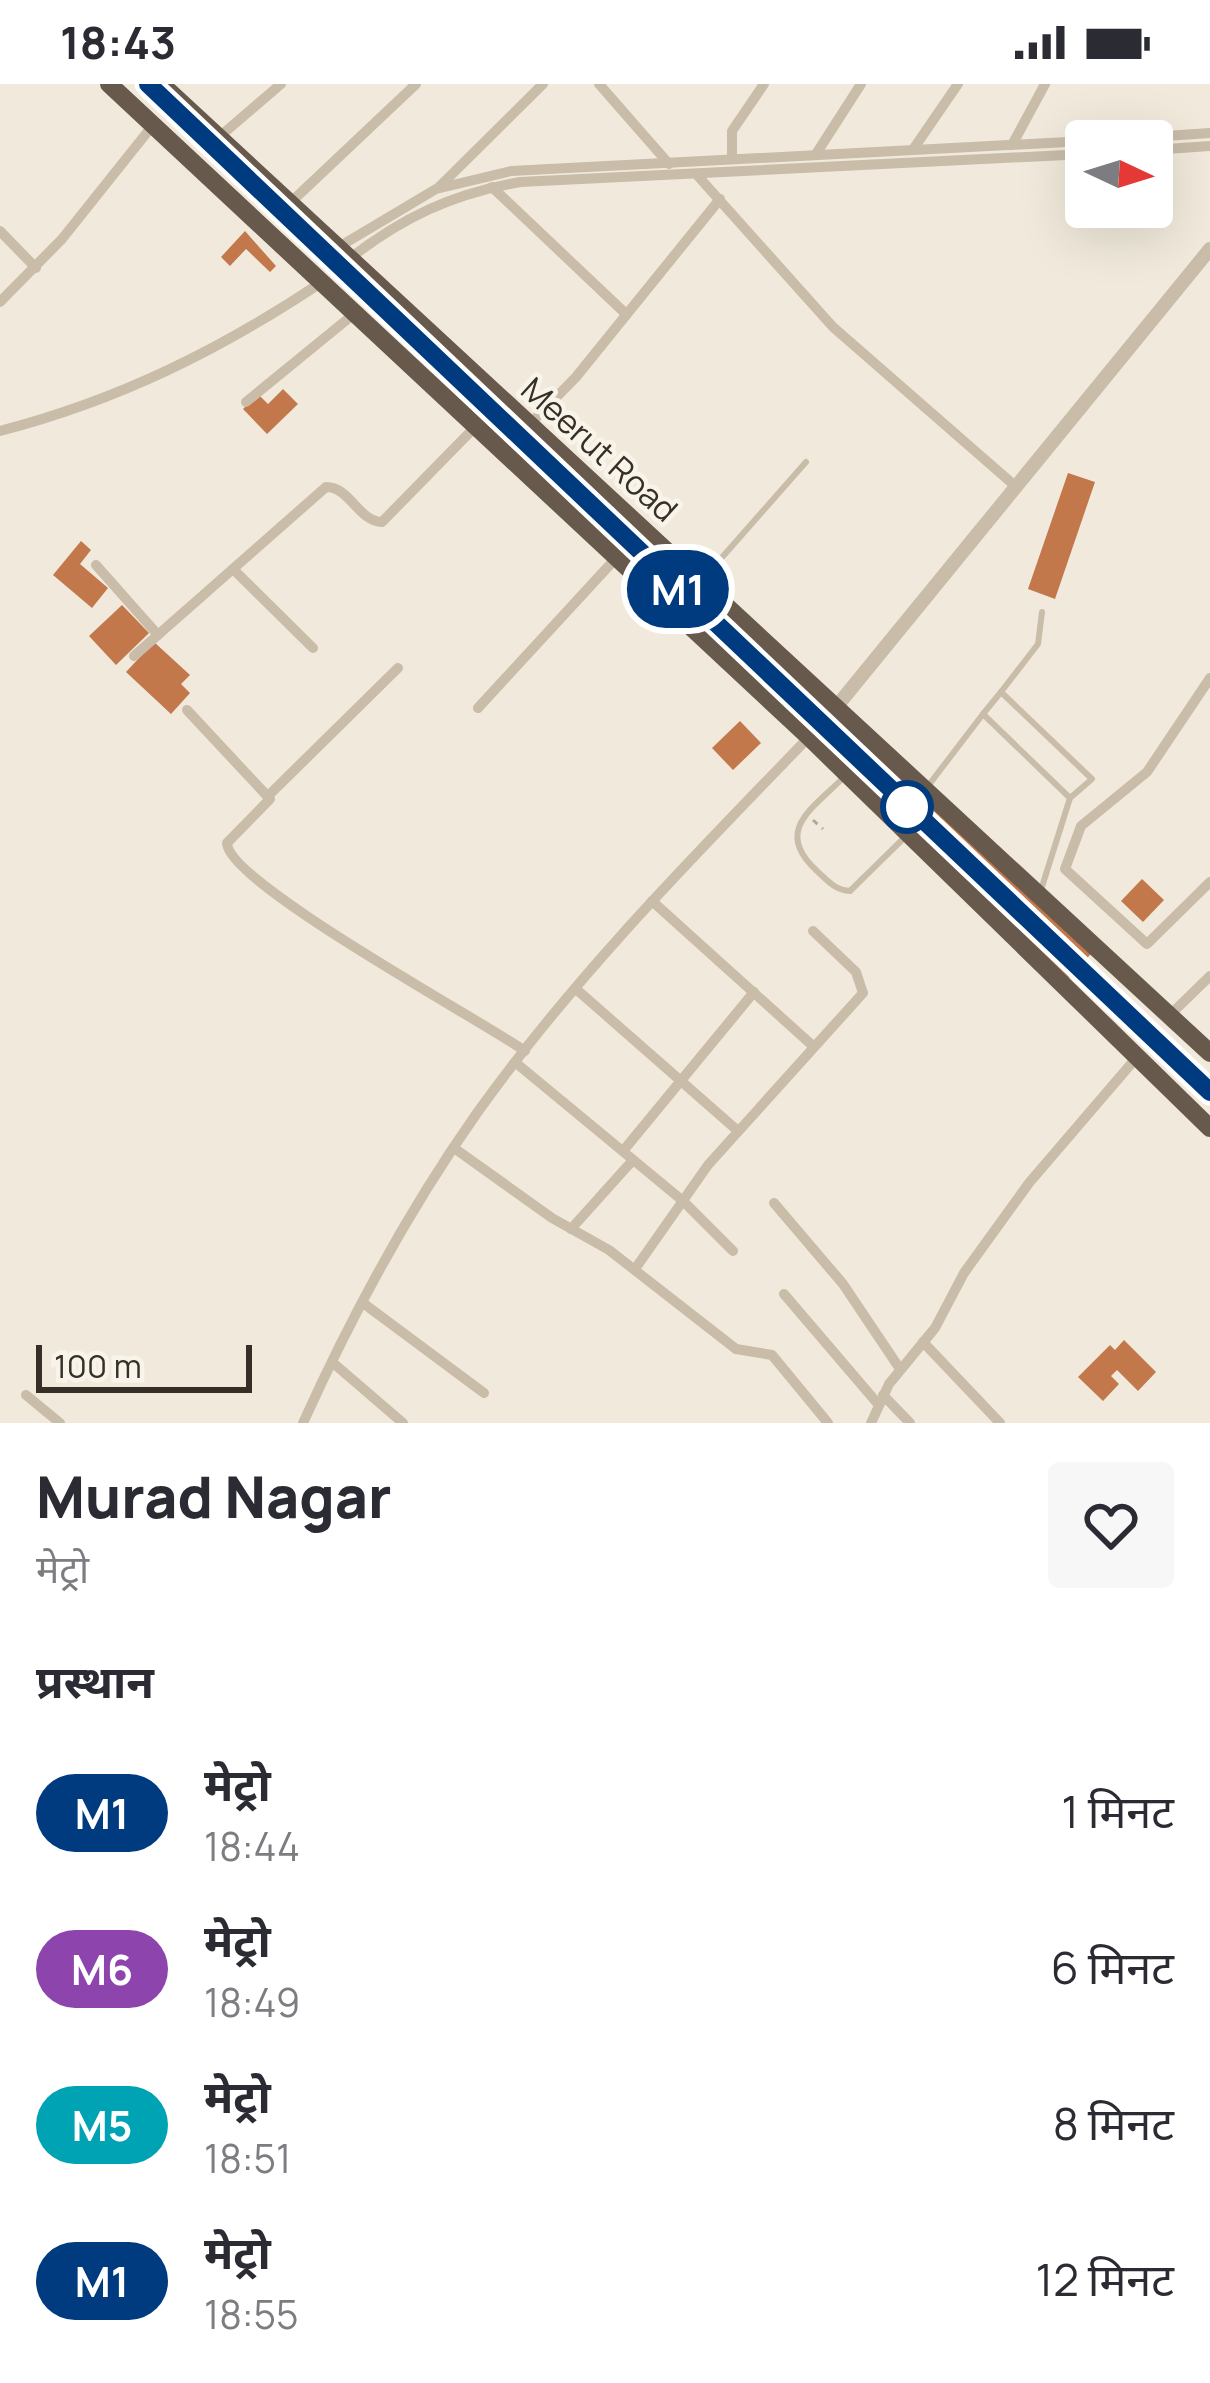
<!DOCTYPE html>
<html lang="hi">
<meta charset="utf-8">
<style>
body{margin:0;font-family:Manrope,"Noto Sans Devanagari",sans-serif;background:#f7f7f7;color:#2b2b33;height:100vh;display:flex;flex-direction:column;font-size:45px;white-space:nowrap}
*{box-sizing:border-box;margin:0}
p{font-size:39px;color:#7c7c81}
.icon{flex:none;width:66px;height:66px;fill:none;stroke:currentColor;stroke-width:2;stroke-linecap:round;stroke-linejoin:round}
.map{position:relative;height:1339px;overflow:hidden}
.side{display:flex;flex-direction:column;background:#fff;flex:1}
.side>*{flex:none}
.badge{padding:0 24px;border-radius:39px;font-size:42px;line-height:78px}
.needle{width:78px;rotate:94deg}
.controls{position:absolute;left:1065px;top:36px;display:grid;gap:24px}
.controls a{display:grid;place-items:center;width:108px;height:108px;border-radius:12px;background:#fff;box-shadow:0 12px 48px #0002;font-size:60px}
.scale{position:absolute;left:36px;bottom:30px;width:216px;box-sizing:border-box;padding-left:12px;border:6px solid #362f28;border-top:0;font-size:33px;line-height:42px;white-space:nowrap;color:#362f28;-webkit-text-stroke:9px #f9f4e9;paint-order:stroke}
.map>.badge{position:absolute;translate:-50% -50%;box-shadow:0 0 0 6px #fff}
h2{padding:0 36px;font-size:45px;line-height:108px}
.round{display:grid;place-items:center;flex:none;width:126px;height:126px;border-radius:12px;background:#f7f7f7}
.head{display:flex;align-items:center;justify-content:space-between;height:204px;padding:0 36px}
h1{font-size:57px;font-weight:800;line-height:90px}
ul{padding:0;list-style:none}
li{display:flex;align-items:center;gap:36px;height:156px;padding:0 36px}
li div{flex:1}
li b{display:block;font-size:45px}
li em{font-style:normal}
li .badge{min-width:132px;font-weight:700;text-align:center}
.status{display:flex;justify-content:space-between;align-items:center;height:84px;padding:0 60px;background:#fff;direction:ltr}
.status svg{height:33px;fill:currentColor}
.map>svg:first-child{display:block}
</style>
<div class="status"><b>18:43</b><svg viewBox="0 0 49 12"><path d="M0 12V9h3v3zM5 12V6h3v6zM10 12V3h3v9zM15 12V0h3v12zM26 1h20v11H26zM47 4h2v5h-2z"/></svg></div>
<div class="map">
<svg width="1210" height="1339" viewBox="0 0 1210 1339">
<rect width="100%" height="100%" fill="#f1eadc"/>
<g fill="#c2784a">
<polygon points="245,147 276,182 270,188 246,165 230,182 221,173"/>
<polygon points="283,305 298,320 267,350 243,325 258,310 268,320"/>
<polygon points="1068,389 1095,398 1055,515 1028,505"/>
<polygon points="81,457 91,466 80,480 108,504 92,524 53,491"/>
<polygon points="122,521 149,549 116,581 89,552"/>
<polygon points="756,540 1099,861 1069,894 726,573"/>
<polygon points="154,558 190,591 181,600 190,609 171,630 126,588"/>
<polygon points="740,637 761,659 733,686 712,664"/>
<polygon points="1142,795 1164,816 1143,838 1121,817"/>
<polygon points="1124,1256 1156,1288 1138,1307 1117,1286 1111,1292 1119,1300 1103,1317 1078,1293 1110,1261 1115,1266"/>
</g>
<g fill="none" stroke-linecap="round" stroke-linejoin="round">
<polyline stroke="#b5a693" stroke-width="3" stroke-dasharray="6 6" stroke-linecap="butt" points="813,736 823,745"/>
<g stroke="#c9bca9" stroke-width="6">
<polyline points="703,495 806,378"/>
<polyline points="1001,608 1038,560 1042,528"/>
<polyline points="983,630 1001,608 1092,695 1070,714"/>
<path d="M 843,694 C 812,725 773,747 817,787 C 828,797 835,806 850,807 L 906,752"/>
<polyline points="928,702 983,630 1070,714 1040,809"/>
</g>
<g stroke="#c9bca9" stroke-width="10">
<polyline points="599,0 669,80"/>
<polyline points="218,54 281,0"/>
<polyline points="1090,57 1210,49"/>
<polyline points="1012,61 1045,0"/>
<polyline points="914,64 958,0"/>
<polyline points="1152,66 1210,62"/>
<polyline points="816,70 861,0"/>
<polyline points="732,75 732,47 764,0"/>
<polyline points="697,91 833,243 1014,401"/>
<polyline points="439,103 543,0"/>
<polyline points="492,103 626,230"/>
<polyline points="289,120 416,0"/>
<polyline points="0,147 36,184"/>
<polyline points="337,164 436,105 511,87 1086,57"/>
<path d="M 349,175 C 403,133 452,110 520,98 L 1086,70"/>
<polyline points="0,218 62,155 153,41"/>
<polyline points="246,318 355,229"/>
<polyline points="529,341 576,293 720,115"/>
<path d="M 0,347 C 119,316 220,266 322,198"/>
<polyline points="96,481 158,551"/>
<polyline points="234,486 313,564"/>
<path d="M 134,572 L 326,403 C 350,403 358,437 382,438 L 476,342"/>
<polyline points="1210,594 1147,688 1081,742 1065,785 1147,860 1210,798"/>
<polyline points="478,624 617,473"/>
<path d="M 187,626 L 270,715 L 227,759 C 228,799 479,935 525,967"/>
<polyline points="269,711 398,584"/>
<polyline points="652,817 813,962"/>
<polyline points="576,905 738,1047"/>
<polyline points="1171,930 1210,892"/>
<polyline points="516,979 683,1117 733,1167"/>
<polyline points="454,1064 552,1134 609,1166 736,1265 772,1271 828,1339"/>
<polyline points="623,1067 754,908"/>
<polyline points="774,1119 843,1200 900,1285"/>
<polyline points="571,1145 633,1076"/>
<polyline points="635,1185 708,1081 863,909 856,888 813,847"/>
<polyline points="784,1210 878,1320"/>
<polyline points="363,1219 484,1309"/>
<polyline points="923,1258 1000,1339"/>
<polyline points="332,1278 403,1339"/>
<polyline points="26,1311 60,1339"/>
<polyline points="883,1311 910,1339"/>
<path d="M 303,1339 C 351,1233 410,1124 477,1029 C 574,893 693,773 809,653"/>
<polyline points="871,1339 889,1300 935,1244 964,1189 1029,1099 1137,973"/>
</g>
<polyline stroke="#c9bca9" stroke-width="14" points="837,622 1210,165"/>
<g stroke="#68594d" stroke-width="18">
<polyline points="109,0 809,653 1210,1044"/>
<polyline points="161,0 1210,969"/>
</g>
<polyline stroke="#362f28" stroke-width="4.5" stroke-dasharray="3 9" stroke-linecap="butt" points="148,0 1210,1008"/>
</g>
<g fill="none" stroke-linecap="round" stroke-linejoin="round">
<g stroke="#fff" stroke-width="27">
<polyline id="line" points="148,0 1210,1008"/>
</g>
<use href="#line" stroke="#003b80" stroke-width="18"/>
</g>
<circle fill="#fff" stroke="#003b80" stroke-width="6" cx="907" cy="723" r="24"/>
<g text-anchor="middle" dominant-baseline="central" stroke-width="9" stroke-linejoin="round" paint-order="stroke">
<g font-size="33" fill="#362f28" stroke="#f9f4e9">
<text transform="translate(600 365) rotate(42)">Meerut Road</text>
</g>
</g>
</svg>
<div class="controls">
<a><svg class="needle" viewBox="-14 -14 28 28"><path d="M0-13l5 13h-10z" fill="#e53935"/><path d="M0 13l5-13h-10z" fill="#7c7c81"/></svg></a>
</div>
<div class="scale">100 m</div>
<b class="badge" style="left:678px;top:505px;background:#003b80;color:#fff">M1</b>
</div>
<section class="side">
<div class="head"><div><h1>Murad Nagar</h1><p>मेट्रो</p></div><a class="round"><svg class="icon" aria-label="heart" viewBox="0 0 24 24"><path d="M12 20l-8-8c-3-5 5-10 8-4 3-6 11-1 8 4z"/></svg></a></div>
<h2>प्रस्थान</h2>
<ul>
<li><span class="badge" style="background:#003b80;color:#fff">M1</span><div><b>मेट्रो</b><p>18:44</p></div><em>1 मिनट</em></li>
<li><span class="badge" style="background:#8e44ad;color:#fff">M6</span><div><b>मेट्रो</b><p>18:49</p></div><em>6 मिनट</em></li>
<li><span class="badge" style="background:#00a3b4;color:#fff">M5</span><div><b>मेट्रो</b><p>18:51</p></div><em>8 मिनट</em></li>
<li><span class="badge" style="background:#003b80;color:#fff">M1</span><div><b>मेट्रो</b><p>18:55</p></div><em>12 मिनट</em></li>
</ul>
</section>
